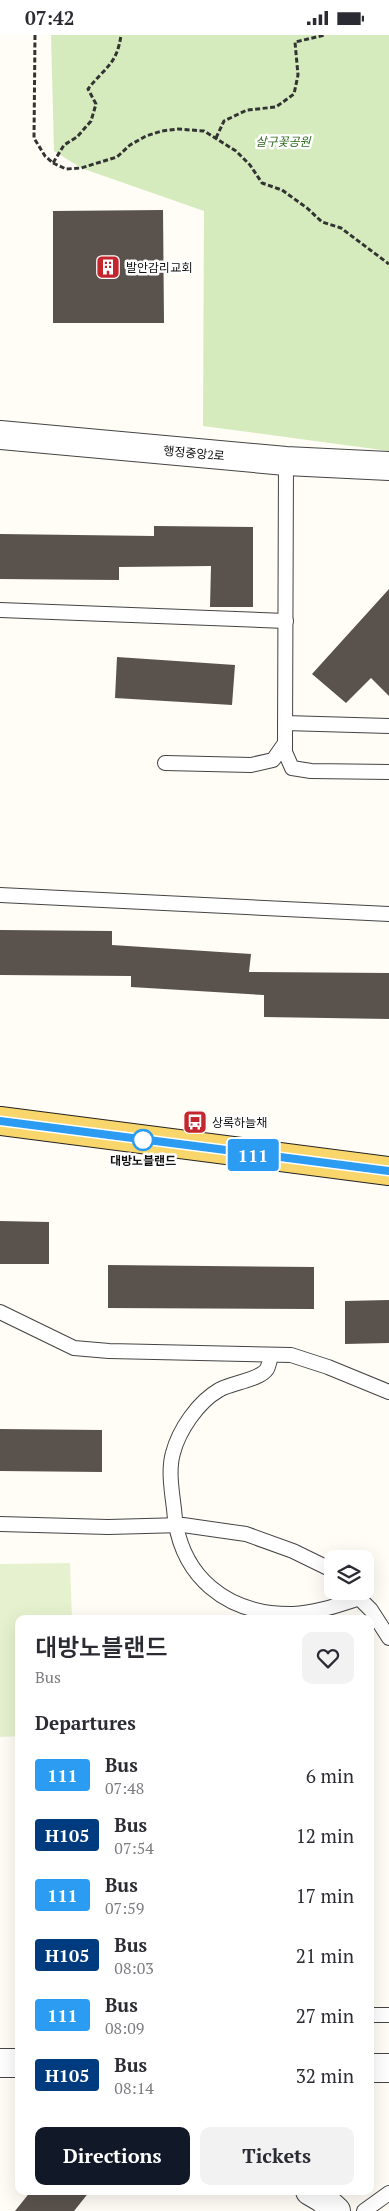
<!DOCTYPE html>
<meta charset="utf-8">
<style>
body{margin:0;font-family:"PT Serif","Noto Sans KR",serif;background:#f2f2f3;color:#2b2b33;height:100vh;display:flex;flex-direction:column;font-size:19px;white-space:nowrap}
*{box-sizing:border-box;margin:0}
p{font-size:16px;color:#7c7c81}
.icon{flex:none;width:28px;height:28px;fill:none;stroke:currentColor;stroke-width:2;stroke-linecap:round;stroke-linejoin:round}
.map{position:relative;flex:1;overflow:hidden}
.sheet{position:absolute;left:15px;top:1580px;width:359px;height:580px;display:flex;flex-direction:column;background:#fff;border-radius:10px;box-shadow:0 5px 20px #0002}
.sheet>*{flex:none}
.badge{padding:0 10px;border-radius:4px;font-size:18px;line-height:32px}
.buttons{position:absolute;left:324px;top:1515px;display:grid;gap:10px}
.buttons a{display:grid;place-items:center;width:50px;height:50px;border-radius:10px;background:#fff;box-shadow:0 5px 20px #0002;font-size:25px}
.map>.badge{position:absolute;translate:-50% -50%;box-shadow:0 0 0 2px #fff}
h2{padding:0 20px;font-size:19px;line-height:45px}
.round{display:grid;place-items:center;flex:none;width:52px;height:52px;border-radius:10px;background:#f2f2f3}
.headline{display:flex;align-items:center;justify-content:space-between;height:85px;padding:0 20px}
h1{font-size:24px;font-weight:600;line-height:38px}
.button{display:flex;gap:10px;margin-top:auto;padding:10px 20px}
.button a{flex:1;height:58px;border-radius:10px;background:#111827;color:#fff;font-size:20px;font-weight:600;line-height:58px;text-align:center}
.button a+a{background:#f2f2f3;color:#2b2b33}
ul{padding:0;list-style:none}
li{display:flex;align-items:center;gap:15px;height:60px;padding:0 20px}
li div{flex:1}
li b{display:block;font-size:19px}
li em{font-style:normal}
li .badge{min-width:55px;font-weight:700;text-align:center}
.status{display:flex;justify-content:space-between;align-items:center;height:35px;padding:0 25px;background:#fff;direction:ltr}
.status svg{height:14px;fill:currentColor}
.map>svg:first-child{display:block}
</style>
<div class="status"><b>07:42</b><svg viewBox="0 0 49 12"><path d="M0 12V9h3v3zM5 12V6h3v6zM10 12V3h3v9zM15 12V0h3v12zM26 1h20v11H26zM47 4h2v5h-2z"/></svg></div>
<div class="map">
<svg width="389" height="2176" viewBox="0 0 389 2176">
<rect width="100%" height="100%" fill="#fffdf5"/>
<polygon fill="#d5ebbd" points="51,0 389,0 389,416 203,391 204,176 81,133 54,116"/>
<polygon fill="#e6f2cf" points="70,1528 72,1584 19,1584 19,1701 0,1702 0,1529"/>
<g fill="#5a524d">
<polygon points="163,175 164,288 53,288 53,176"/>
<polygon points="154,491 253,492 253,572 210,572 211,531 119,532 119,545 0,544 0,499 154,501"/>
<polygon points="389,554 389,661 371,643 346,668 312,639"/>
<polygon points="117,622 235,630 232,670 115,663"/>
<polygon points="0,895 112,896 112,910 251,919 249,937 389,938 389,984 264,982 264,960 131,952 131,941 0,940"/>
<polygon points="0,1186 49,1187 49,1229 0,1229"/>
<polygon points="108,1230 314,1232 314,1274 108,1273"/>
<polygon points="389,1265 389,1308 345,1309 345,1266"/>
<polygon points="0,1394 102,1395 102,1437 0,1436"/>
<polygon points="31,2156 90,2156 74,2176 15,2176"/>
</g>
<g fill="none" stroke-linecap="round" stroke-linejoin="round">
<g stroke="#444" stroke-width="16">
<g id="service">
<polyline points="286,426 285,708 285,717 292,733 311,736 389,737"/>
<polyline points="0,575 286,586"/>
<polyline points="285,688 389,691"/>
<polyline points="165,728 251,730 273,725 285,708"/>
<polyline points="0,860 389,879"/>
<polyline points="0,1277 74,1313 109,1316 291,1320 328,1332 389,1357"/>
<path d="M 271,1320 C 270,1324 269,1330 267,1334 C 260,1345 230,1348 219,1355 C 198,1367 179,1395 173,1418 C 168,1435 172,1457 174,1474 C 179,1542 227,1580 293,1579 C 316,1578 338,1570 360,1563"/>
<polyline points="0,1489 108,1492 183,1490 246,1499 293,1516 332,1535"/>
<polyline points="354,1558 371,1575 389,1603"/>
<polyline points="370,1980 389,1980"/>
<polyline points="364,2176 389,2158"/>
</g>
</g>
<g stroke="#444" stroke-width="30">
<g id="minor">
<polyline points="0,2028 19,2028"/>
<polyline points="370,2033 389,2033"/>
<polyline points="310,2156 322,2163 336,2176"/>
</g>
</g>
<g stroke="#444" stroke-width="30">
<polyline id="tertiary" points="0,400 286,426 389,431"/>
</g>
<g stroke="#222" stroke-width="30">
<polyline id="primary" points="0,1086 389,1136"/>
</g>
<g stroke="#333" stroke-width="3" stroke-dasharray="5 2.5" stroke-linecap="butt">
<path d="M 35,0 L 34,103 L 45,121 L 53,128 L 64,110 L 77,102 L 91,86 L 96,69 L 88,54 C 104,33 117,30 121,0"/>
<polyline points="216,103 224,86 247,75 276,72 294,59 298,40 295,7 325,0"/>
<polyline points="53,128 66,134 81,133 117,122 130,110 146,101 162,96 178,94 204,96 236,116 250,130 262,148 282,155 307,173 322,187 341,193 389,229"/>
</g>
<use href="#service" stroke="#fff" stroke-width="14"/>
<use href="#minor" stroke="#fff" stroke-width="28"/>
<use href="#tertiary" stroke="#fff" stroke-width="28"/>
<use href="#primary" stroke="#f9d66b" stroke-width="28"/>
</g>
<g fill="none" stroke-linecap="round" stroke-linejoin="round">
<g stroke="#fff" stroke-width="11">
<polyline id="line" points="0,1086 389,1136"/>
</g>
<use href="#line" stroke="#2c9cf2" stroke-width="8"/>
</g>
<defs>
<g id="building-square" transform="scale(1.25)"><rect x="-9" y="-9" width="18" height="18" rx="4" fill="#c4262e" stroke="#fff"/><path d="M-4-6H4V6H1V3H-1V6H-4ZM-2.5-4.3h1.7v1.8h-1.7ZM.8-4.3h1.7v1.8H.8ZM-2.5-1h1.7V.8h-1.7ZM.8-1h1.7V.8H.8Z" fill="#fff"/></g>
<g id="bus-square" transform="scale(1.25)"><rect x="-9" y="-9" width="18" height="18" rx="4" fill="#c4262e" stroke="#fff"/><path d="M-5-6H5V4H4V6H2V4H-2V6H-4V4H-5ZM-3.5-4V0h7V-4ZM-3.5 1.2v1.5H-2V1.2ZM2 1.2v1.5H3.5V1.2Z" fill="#fff"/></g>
</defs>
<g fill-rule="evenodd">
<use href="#building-square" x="108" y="232"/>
<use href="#bus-square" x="195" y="1087"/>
</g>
<circle fill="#fff" stroke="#2c9cf2" stroke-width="2.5" cx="143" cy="1105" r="10"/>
<g text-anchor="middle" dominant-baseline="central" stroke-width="5" stroke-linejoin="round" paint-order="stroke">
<g font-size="12" font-style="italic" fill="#2f6b1f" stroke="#fff">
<text x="283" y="106">살구꽃공원</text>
</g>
<g font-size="12" fill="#111" stroke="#fff" text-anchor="start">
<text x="126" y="232">발안감리교회</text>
<text x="212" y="1087">상록하늘채</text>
</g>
<g font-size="12" fill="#111" stroke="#fff">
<text transform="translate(194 418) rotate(5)">행정중앙2로</text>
</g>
<g font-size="12" font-weight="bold" fill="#111" stroke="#fff">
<text x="143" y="1125">대방노블랜드</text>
</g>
</g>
</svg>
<div class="buttons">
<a><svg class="icon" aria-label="layers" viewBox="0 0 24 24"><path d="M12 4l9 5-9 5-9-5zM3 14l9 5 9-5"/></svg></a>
</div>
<b class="badge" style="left:253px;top:1120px;background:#2c9cf2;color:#fff">111</b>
<section class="sheet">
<div class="headline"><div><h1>대방노블랜드</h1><p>Bus</p></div><a class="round"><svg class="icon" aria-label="heart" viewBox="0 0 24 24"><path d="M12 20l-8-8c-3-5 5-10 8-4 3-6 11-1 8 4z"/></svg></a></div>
<h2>Departures</h2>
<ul>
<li><span class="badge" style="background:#2c9cf2;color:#fff">111</span><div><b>Bus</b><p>07:48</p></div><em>6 min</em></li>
<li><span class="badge" style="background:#003b80;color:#fff">H105</span><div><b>Bus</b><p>07:54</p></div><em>12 min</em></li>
<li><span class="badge" style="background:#2c9cf2;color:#fff">111</span><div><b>Bus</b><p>07:59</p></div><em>17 min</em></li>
<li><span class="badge" style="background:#003b80;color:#fff">H105</span><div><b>Bus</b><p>08:03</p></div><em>21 min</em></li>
<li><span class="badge" style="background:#2c9cf2;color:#fff">111</span><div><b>Bus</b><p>08:09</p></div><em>27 min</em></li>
<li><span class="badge" style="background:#003b80;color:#fff">H105</span><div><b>Bus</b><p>08:14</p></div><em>32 min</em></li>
</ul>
<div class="button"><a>Directions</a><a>Tickets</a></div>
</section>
</div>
